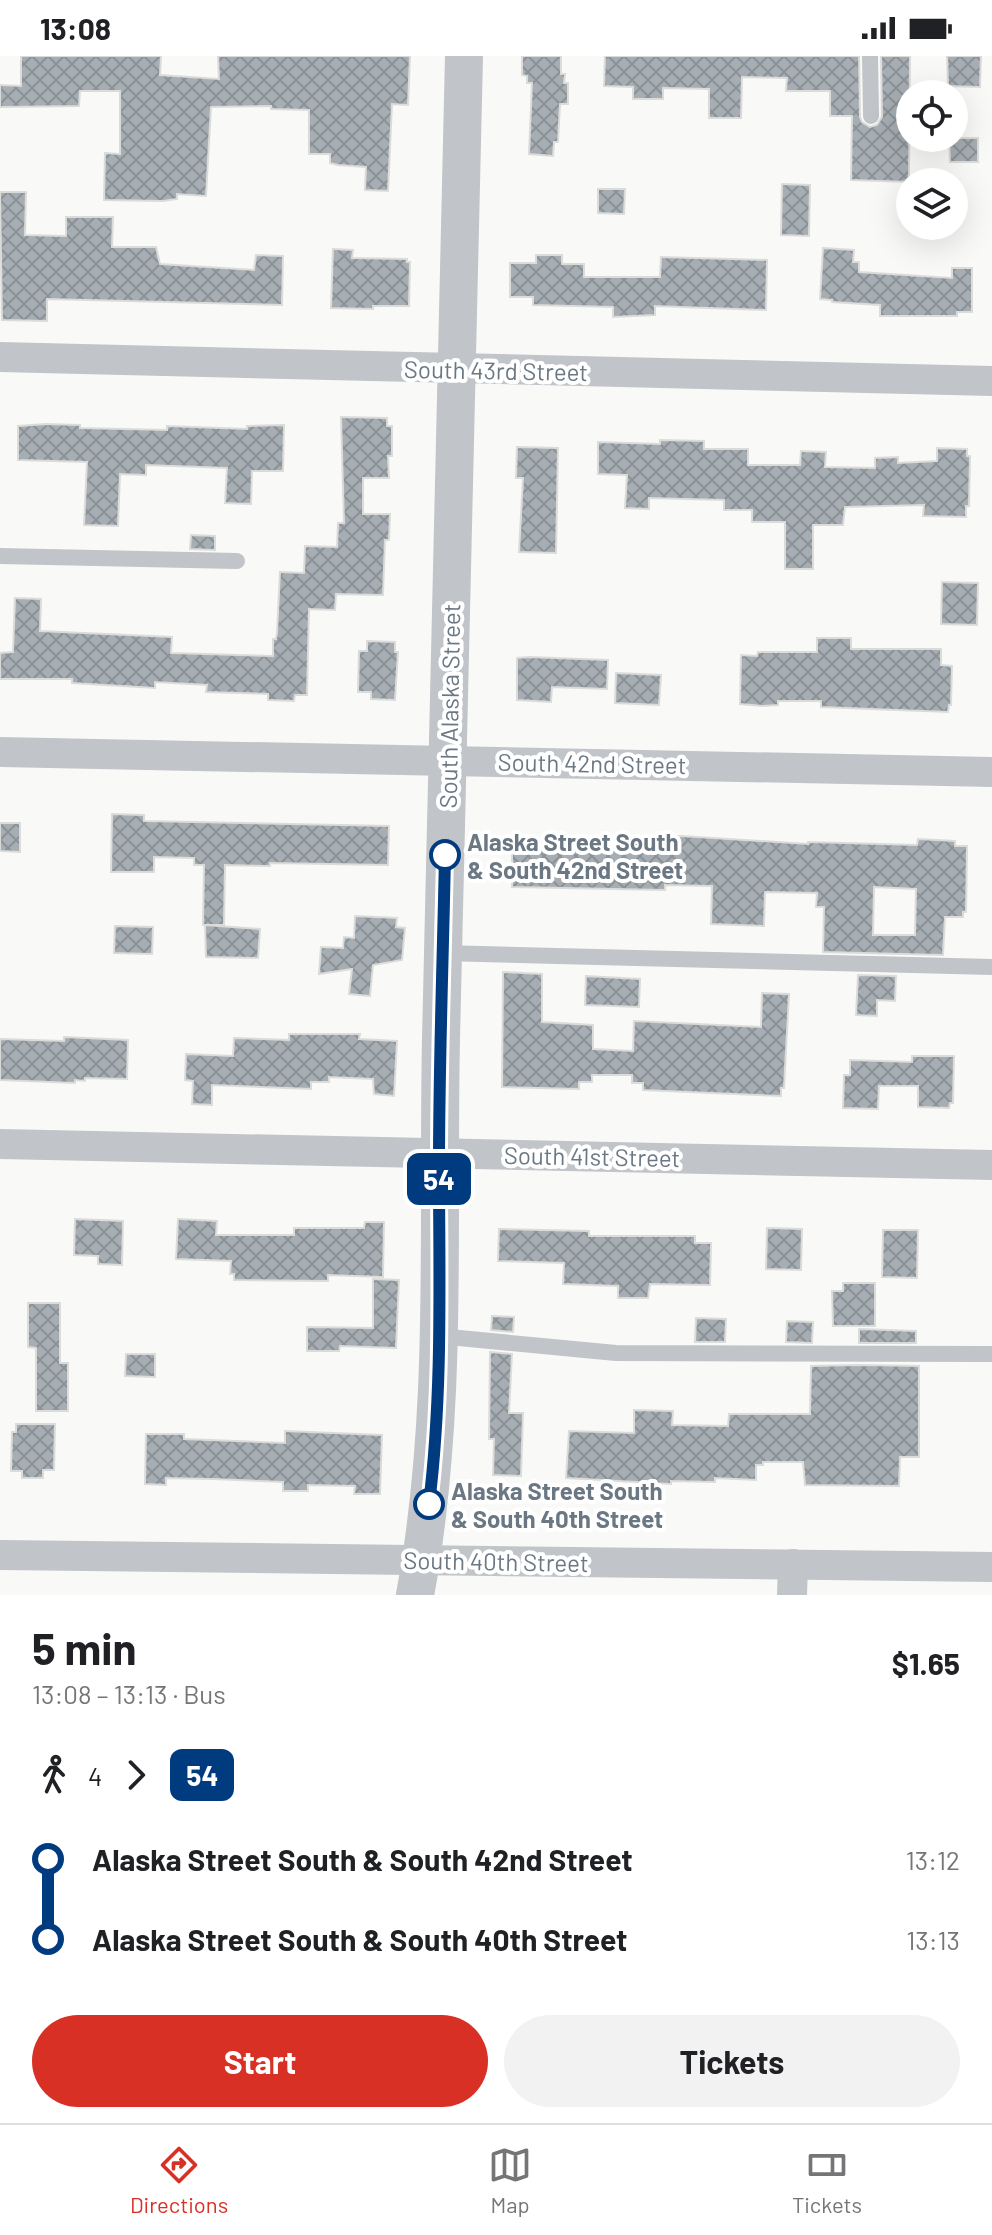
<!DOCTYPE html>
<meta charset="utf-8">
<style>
body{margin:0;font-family:Barlow,sans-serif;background:#f2f2f2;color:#202124;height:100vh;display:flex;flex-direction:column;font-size:30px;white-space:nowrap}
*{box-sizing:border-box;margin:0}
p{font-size:26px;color:#757577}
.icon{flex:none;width:44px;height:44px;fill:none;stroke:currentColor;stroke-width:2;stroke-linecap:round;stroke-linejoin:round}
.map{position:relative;height:1539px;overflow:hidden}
.drawer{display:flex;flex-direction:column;background:#fff;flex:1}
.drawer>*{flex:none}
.badge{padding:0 16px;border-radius:12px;font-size:28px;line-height:52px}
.fabs{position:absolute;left:896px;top:24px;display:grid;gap:16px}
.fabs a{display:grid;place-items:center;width:72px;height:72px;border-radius:50%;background:#fff;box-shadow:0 8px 32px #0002;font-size:40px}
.map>.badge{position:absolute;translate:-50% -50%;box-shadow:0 0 0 4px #fff}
.legs{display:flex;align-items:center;gap:12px;height:88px;padding:0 32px;font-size:26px}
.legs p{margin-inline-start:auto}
.headline{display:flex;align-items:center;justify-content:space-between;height:136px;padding:0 32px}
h1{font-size:44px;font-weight:700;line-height:60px}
.cta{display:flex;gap:16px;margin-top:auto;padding:16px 32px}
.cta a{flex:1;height:92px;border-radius:48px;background:#d93025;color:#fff;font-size:32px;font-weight:700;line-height:92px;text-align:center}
.cta a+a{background:#f2f2f2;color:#202124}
ul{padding:0 32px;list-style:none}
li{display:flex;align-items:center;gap:28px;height:80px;font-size:30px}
li i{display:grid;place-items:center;width:12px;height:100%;margin:0 10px;background:currentColor}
li i::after{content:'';width:20px;height:20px;margin:-10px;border:6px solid;border-radius:50%;background:#fff}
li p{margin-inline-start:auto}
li:first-child i{background:linear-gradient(#0000 50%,currentColor 0)}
li:last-child i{background:linear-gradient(currentColor 50%,#0000 0)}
.status{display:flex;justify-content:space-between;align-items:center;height:56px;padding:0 40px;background:#fff;direction:ltr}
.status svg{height:22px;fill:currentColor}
.tabs{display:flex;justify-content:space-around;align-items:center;height:112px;border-top:2px solid #e0e0e0;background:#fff;font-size:22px;color:#757577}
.tabs a{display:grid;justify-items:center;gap:4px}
.tabs .on{color:#d93025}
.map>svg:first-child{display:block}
</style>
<div class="status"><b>13:08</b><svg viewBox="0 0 49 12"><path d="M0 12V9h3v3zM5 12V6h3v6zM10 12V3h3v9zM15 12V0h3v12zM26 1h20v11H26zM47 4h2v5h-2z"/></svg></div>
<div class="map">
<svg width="992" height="1539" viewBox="0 0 992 1539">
<defs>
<pattern id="building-cross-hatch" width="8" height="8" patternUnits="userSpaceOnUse" patternTransform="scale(2)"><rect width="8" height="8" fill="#a6adb3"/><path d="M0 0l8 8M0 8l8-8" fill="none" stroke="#8b9297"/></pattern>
</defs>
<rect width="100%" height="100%" fill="#f9f9f7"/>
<g fill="url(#building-cross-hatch)" stroke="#dbdbd9" stroke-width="2" fill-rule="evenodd">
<polygon points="21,0 161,0 160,19 219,23 218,0 410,0 408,49 392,48 388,135 365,134 366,111 338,109 330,107 330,98 309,98 309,54 271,53 271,50 211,51 206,140 177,138 177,143 163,145 104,144 105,97 120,98 120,35 80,35 79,50 0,51 0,29 21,30"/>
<polygon points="522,0 561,0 561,18 565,18 564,27 568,27 568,48 560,48 558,86 554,86 553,100 529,98 532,27 527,27 527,20 522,19"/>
<polygon points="605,0 859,0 860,61 862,66 870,71 877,69 882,61 881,0 910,0 909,126 851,124 852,60 830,60 830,35 786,35 787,22 742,21 741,62 709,62 709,33 663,32 663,43 633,43 633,31 604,30"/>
<polygon points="947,0 981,0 980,31 948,30"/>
<polygon points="949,82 978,82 978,106 950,106"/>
<polygon points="782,128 810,129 809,180 781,179"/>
<polygon points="598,133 625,133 624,158 598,157"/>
<polygon points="0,136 26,136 25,179 66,180 66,161 113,161 112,191 156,191 160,208 254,214 256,199 283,200 282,249 47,243 47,265 2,264"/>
<polygon points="823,192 854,194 853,206 859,206 859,216 952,222 952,212 972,212 972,256 957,256 957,260 880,260 880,249 832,246 832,244 820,243"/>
<polygon points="333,193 353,194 352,202 407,203 407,206 410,206 409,250 373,250 373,253 331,252"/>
<polygon points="536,199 562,199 562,208 584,208 584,221 660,221 661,201 767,204 766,254 655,250 655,259 613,261 613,251 533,249 533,241 510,241 510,207 536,207"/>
<polygon points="341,361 387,362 387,370 392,370 392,400 388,400 389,422 363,422 363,458 390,458 389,484 385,484 383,539 336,538 335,554 309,553 307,639 295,639 294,645 268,644 268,638 206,636 207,629 155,626 155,632 72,627 72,623 0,623 0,597 13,596 15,542 41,543 40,575 172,581 171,597 273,600 273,583 276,583 277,577 280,516 304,517 305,490 337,491 338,467 344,467"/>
<polygon points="46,368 80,369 80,372 167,374 167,370 247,373 247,370 284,369 283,415 252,415 251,448 225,447 227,412 146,409 146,419 120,418 118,470 84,469 87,406 18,404 18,370"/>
<polygon points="660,384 704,385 704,393 748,393 748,409 800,409 801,395 826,396 825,411 875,412 875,402 898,401 898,407 937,405 937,392 967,393 967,400 970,400 969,450 966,450 966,461 923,460 924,449 845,451 843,469 813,469 813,513 785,513 785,466 752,466 752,454 724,454 724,444 649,442 649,453 625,452 627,419 598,418 598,386 660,388"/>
<polygon points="517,391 558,392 556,497 519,496 523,422 516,422"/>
<polygon points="191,479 215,480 215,494 190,493"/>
<polygon points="942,526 978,527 977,569 941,568"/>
<polygon points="817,582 851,582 851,593 941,593 941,609 952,610 951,649 949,649 948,656 821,651 821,645 778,645 778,649 763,650 740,648 741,599 757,600 758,596 817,596"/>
<polygon points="367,585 395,586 395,596 398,596 395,644 371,643 371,636 358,636 359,595 367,595"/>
<polygon points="529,601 608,604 607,633 552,631 551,646 517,644 517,602"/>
<polygon points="616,617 661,619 659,649 615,647"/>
<polygon points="112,758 144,759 144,765 389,770 388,809 270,807 270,810 225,809 224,869 203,869 204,809 194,809 194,802 154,801 154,816 111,816"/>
<polygon points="0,767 20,767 20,796 0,795"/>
<path d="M 681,780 L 808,788 L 808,786 L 917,789 L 918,783 L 955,785 L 955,790 L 967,790 L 966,856 L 963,856 L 963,861 L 945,861 L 943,899 L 823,896 L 824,851 L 816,851 L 817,837 L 765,836 L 764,870 L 711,868 L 712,830 L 665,829 L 665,834 L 512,831 L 512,786 L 551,786 L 551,793 L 619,794 L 619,782 ZM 874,831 L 916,833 L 915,879 L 873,879 Z"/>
<polygon points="355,860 397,862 396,871 405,872 402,904 373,909 370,940 349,938 352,913 319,918 321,891 343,892 344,881 354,882"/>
<polygon points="205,869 260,873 258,902 206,901"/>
<polygon points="115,870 153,871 152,898 114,897"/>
<polygon points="503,916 542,918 542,966 593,969 593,993 633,995 634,965 761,971 762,937 789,938 784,1032 781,1032 781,1040 643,1034 643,1027 632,1027 632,1019 592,1019 592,1026 579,1026 579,1033 502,1031"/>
<polygon points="858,919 896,920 895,945 877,944 877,960 856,959"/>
<polygon points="586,920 640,923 639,951 585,949"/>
<polygon points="289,978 360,978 359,983 397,985 394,1040 374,1038 373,1023 329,1021 329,1026 311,1026 311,1033 212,1029 212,1049 192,1048 193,1025 185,1024 186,998 233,1000 234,982 289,984"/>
<polygon points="64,981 128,984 127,1023 85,1022 85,1025 75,1024 75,1027 0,1024 0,983 64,985"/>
<polygon points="912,1000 954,1000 953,1047 950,1047 949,1052 918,1051 918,1030 879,1030 878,1053 843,1052 844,1019 850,1019 850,1004 912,1006"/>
<polygon points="75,1163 123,1165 122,1209 98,1208 98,1200 74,1199"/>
<polygon points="178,1163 217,1165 216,1179 294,1179 294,1172 364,1172 365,1166 384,1166 383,1221 328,1219 328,1225 234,1224 234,1218 230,1218 231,1205 176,1203"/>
<polygon points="767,1172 802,1173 801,1214 766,1213"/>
<polygon points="499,1173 589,1175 589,1180 695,1180 695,1187 711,1187 710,1229 650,1228 648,1242 618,1242 618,1230 563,1228 564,1207 498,1205"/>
<polygon points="883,1174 918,1174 917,1222 882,1221"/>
<polygon points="373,1223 399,1224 396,1292 340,1290 339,1295 307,1295 307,1271 373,1272"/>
<polygon points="843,1227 875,1227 875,1270 833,1270 832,1235 843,1235"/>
<polygon points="28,1247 60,1247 60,1307 68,1307 68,1355 36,1355 36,1292 28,1291"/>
<polygon points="492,1260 514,1261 513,1276 491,1274"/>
<polygon points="696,1262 726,1263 725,1286 695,1286"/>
<polygon points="787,1265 813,1266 812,1287 786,1286"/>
<polygon points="859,1273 916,1275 916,1287 859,1287"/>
<polygon points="490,1296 512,1298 509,1357 523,1357 521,1420 493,1419 494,1383 489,1383"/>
<polygon points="126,1298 155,1298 155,1321 125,1320"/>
<polygon points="859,1309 919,1310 919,1401 900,1401 899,1430 805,1429 803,1406 763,1406 763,1409 756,1409 756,1424 715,1422 715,1426 671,1425 671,1428 566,1422 569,1375 634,1377 634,1354 673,1355 672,1369 728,1370 729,1358 810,1358 811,1310"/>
<polygon points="16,1368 55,1368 54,1414 43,1414 43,1422 22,1422 22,1415 11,1415 12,1376 16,1376"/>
<polygon points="285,1375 382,1379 380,1438 354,1438 355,1430 308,1429 308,1435 283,1435 283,1426 212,1423 166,1422 166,1429 145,1428 146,1378 184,1378 184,1383 285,1387"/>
</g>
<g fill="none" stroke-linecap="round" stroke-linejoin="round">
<g stroke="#c1c4c8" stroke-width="16">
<polyline points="870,0 871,60"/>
<polyline points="0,500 237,505"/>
<polyline points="443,897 992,911"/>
<polyline points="438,1280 616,1297 992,1298"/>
</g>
<g stroke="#c1c4c8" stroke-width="30">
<polyline points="0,301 992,325"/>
<polyline points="0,696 992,716"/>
<polyline points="0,1088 992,1109"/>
<polyline points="0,1499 992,1511"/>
<polyline points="792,1539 793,1508"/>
</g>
<path stroke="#c1c4c8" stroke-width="38" d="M 415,1539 C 449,1356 437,1168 441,983 C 449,655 456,328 464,0"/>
</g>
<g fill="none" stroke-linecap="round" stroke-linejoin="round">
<g stroke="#fff" stroke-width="18">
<path id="line-1" d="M 429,1448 C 443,1335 439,1221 439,1108 C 439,1005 443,902 445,799"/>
</g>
<use href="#line-1" stroke="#003b80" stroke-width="12"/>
</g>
<g fill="#fff" stroke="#003b80" stroke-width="4">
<circle cx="445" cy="799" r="14"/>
<circle cx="429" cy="1448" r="14"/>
</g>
<g text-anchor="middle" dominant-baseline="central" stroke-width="8" stroke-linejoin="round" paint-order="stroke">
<g font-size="24" fill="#6b7884" stroke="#fff">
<text transform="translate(496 314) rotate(1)">South 43rd Street</text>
<text transform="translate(449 650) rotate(-89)">South Alaska Street</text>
<text transform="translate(592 707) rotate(1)">South 42nd Street</text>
<text transform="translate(592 1100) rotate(1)">South 41st Street</text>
<text transform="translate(496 1505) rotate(1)">South 40th Street</text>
</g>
<g font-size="24" font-weight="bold" fill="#6b7884" stroke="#fff" text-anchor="start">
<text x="467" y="785">Alaska Street South<tspan x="467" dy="28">&amp; South 42nd Street</tspan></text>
<text x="451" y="1434">Alaska Street South<tspan x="451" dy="28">&amp; South 40th Street</tspan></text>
</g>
</g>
</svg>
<div class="fabs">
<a><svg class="icon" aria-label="locate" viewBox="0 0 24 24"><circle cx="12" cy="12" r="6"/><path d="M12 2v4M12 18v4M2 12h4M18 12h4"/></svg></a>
<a><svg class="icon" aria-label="layers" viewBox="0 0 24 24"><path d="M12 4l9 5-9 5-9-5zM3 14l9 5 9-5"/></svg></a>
</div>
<b class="badge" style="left:439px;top:1123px;background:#003b80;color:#fff">54</b>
</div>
<section class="drawer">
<div class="headline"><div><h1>5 min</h1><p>13:08 – 13:13 · Bus</p></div><b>$1.65</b></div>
<div class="legs"><svg class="icon" aria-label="walk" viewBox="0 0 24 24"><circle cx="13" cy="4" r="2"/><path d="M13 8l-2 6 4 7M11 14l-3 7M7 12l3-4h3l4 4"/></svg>4<svg class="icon" aria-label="forward" viewBox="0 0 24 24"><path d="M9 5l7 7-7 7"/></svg><b class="badge" style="background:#003b80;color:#fff">54</b></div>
<ul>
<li><i style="color:#003b80"></i><b>Alaska Street South &amp; South 42nd Street</b><p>13:12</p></li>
<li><i style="color:#003b80"></i><b>Alaska Street South &amp; South 40th Street</b><p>13:13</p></li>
</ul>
<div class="cta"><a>Start</a><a>Tickets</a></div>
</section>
<nav class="tabs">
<a class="on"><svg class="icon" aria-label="directions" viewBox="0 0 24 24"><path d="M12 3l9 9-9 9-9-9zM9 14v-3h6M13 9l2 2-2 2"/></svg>Directions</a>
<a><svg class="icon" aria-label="map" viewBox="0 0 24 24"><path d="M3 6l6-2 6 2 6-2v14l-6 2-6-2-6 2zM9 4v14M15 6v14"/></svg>Map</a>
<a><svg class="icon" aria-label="tickets" viewBox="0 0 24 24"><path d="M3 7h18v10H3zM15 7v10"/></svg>Tickets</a>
</nav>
